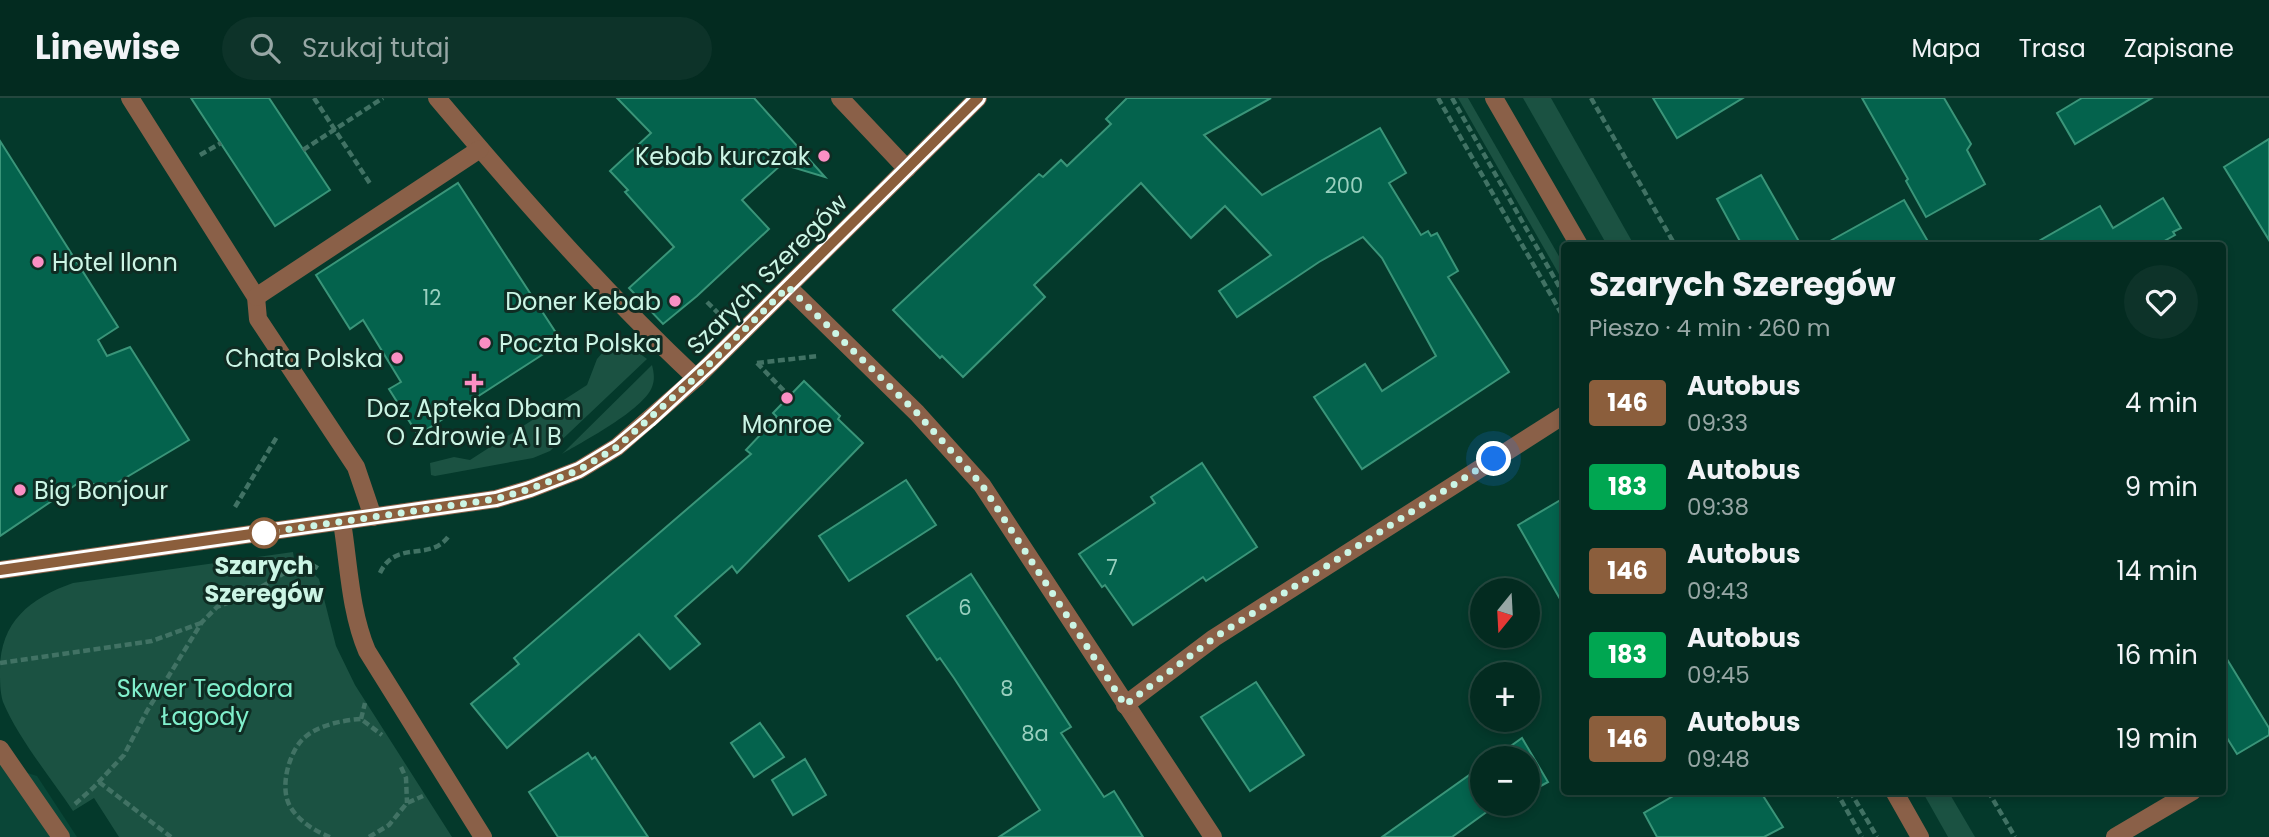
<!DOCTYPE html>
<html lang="pl">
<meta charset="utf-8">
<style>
body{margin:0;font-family:Poppins,sans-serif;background:#0d3329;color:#f1f3f6;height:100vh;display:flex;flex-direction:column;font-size:26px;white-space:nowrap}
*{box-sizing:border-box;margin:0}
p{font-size:23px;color:#97a7a5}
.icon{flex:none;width:38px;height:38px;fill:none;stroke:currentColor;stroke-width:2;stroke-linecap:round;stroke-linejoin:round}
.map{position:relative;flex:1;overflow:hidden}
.drawer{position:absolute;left:1561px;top:144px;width:665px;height:553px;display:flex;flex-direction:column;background:#032b20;border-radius:7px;box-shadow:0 4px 10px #0003,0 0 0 2px #24473e}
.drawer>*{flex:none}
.badge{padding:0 14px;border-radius:5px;font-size:24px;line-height:46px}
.needle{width:46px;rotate:198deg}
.buttons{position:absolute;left:1470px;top:480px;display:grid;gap:14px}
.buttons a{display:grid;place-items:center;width:70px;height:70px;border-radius:50%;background:#032b20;box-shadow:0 4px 10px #0003,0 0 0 2px #24473e;font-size:35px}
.you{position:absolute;width:35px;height:35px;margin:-18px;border:5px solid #fff;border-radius:50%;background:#1a73e8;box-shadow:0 0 0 10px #1a73e833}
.map>.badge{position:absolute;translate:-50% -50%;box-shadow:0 0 0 4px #fff}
.round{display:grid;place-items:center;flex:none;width:74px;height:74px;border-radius:37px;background:#0d3329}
.head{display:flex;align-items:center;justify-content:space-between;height:119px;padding:0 28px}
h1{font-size:33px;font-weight:700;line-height:52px}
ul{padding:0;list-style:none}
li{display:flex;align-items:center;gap:21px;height:84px;padding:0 28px}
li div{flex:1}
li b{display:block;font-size:26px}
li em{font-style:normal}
li .badge{min-width:77px;font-weight:700;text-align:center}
header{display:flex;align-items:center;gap:42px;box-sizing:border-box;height:98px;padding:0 35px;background:#032b20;border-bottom:2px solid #24473e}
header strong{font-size:33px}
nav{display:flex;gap:38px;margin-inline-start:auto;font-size:24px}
.search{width:490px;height:63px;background:#0d3329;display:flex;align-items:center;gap:18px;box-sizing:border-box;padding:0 24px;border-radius:38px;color:#97a7a5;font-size:26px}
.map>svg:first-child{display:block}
</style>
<header>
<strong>Linewise</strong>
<div class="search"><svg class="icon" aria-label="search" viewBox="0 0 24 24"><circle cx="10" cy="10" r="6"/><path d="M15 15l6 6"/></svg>Szukaj tutaj</div>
<nav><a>Mapa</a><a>Trasa</a><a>Zapisane</a></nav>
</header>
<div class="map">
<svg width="2269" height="739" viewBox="0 0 2269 739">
<rect width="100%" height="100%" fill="#04392b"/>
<polygon fill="#0a4637" points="0,666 37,678 77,739 0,739"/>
<g fill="#1b5242">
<polygon points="1458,0 1468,0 1564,167 1564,185"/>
<polygon points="1523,0 1551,0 1634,147 1607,147"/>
<polygon points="620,248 631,249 647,261 550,353 533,360 435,378 431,377 430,365 454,359 470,362 587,287 597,261 603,254"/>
<path d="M 652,267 C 654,275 655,282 652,289 C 643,312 584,343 562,356 Z"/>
<path d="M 293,454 L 295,467 L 312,474 L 319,481 L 336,548 L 355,587 L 452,739 L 119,739 L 94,700 L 73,713 C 51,680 18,640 3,604 C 0,594 0,583 0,572 C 0,524 30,500 73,485 Z"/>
<polygon points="1922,693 1948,693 1975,739 1948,739"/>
</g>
<g fill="#04634d" stroke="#3a9579" stroke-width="2">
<polygon points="191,0 269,0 330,92 275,128"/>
<polygon points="617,0 754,0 825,79 782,66 742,102 769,131 697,198 663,226 629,190 674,149 625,94 628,92 610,73 651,35"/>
<polygon points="1127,0 1271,0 1204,37 1262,97 1380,30 1406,75 1389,85 1421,137 1428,133 1431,138 1437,135 1458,173 1448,179 1509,274 1362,371 1314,299 1365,266 1382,293 1436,258 1382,160 1363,139 1319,164 1237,219 1219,193 1271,157 1225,108 1191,140 1141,85 1034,187 1045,199 963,279 942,258 940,260 893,212 1039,76 1043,79 1061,62 1067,68 1111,26 1106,21"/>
<polygon points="1653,0 1743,0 1677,40"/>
<polygon points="1862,0 1944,0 1971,46 1967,52 1985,86 1926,119 1906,83 1908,81"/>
<polygon points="2082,0 2152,0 2075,46 2057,15"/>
<polygon points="2269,41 2269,142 2224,69"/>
<polygon points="0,43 118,229 98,242 107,258 130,249 189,342 115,386 77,386 0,438"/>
<polygon points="1761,77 1801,147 1742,147 1717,101"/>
<polygon points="458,85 562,244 418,337 389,291 401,284 363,222 350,231 316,177"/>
<polygon points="2163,100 2181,130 2173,134 2175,137 2157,147 2032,147 2100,108 2113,130"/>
<polygon points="1904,102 1930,147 1823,147"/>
<polygon points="804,283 840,318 838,321 863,345 737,475 732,468 675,518 700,546 670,571 639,536 507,650 471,606 519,566 514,560 751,356 746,352 777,319 773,315"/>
<polygon points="1202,365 1257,449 1206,483 1203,479 1133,527 1105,487 1102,489 1079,456 1155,405 1151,399"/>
<polygon points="906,382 936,427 849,483 819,438"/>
<polygon points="1564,400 1564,508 1518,427"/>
<polygon points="971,476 1071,629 1061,635 1104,699 1114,693 1143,739 999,739 1040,712 954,580 940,560 937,562 907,518"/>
<polygon points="2222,553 2269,630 2269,637 2237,656 2222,632"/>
<polygon points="1256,584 1304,657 1250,693 1201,619"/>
<polygon points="760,625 784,659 754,679 731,645"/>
<polygon points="1522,640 1548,684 1528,695 1528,660 1494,660"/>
<polygon points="588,655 592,661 595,659 648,739 558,739 529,694"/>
<polygon points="805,661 826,697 793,717 772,682"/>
<polygon points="1482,668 1482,705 1499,705 1452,739 1382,739"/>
<polygon points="1682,693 1760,693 1783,729 1764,739 1657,739 1644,715"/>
</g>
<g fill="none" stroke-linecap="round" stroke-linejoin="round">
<g stroke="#417264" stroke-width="4.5" stroke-dasharray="7 3.5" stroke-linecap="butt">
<polyline points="314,0 371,87"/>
<polyline points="1438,0 1564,220"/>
<polyline points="1452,0 1564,197"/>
<polyline points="1591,0 1675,147"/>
<polyline points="303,52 383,0"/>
<polyline points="200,57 221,45"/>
<polyline points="707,204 719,216"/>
<polyline points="757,265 818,258"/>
<polyline points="757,265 789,298"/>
<polyline points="235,409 278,337"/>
<polyline points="302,463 311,466 319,471"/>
<path d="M 380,475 C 396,441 429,464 448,439"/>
<polyline points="0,565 152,543 201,525"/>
<polyline points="361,621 365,605"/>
<polyline points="401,669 406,680 407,705"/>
<polyline points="99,684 171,739"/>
<polyline points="1836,693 1862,739"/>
<polyline points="1850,693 1877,739"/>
<polyline points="1988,693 2015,739"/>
<polyline points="75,706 93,690 124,657 147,613 202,524 217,509 248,497 286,474 306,458"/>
<path d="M 330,739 C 315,733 300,724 291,710 C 279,692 288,658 301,643 C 314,628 342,622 361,621 L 382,637"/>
<polyline points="369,739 389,727 407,705 423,698"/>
</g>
<g stroke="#8a6048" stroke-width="18">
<polyline points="130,0 256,199 258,221 356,369 373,419"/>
<path d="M 437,0 C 519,97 603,193 696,280"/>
<polyline points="840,0 907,71"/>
<polyline points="1494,0 1579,147"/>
<polyline points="788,189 917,315 982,387 1213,739"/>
<polyline points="256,199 480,51"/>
<path d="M 342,424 C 349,467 350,513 367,553 L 483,739"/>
<polyline points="0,472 496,401 530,391 579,372 617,349 696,280 978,0"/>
<polyline points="1125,607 1214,540 1564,317"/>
<polyline points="0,651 61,739"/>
<polyline points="1894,693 1920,739"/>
<polyline points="2115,739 2193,693"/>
</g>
</g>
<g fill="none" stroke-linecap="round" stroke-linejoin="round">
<g stroke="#fff" stroke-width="16">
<polyline id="line" points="0,472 496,401 530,391 579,372 617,349 649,322 711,265 978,0"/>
</g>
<use href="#line" stroke="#8b5e3c" stroke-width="10"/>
<polyline stroke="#cbf5e5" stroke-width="7" stroke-dasharray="0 12.6" points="264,435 496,401 530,391 579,372 617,349 696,279 788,189 917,315 982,387 1125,607 1214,540 1494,361"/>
</g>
<g fill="#fb8fc4" stroke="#0f2c23" stroke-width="2.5">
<circle cx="824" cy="58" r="7"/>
<circle cx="38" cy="164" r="7"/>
<circle cx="675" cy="203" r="7"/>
<circle cx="485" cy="245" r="7"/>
<circle cx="397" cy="260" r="7"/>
<path d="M470.5 274.5h7v7h7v7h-7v7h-7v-7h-7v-7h7z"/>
<circle cx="787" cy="300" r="7"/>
<circle cx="20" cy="392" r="7"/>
</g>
<circle fill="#fff" stroke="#8b5e3c" stroke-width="3.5" cx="264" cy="435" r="14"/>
<g text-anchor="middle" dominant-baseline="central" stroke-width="6" stroke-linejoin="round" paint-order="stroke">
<g font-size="21" fill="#99d0bf">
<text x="1344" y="87">200</text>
<text x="432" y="199">12</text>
<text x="1112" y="469">7</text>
<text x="965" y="509">6</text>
<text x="1007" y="590">8</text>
<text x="1035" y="635">8a</text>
</g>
<g font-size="24" fill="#cbf5e5" stroke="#0f2c23" text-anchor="end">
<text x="810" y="58">Kebab kurczak</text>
<text x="52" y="164" text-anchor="start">Hotel Ilonn</text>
<text x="661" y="203">Doner Kebab</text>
<text x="499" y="245" text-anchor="start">Poczta Polska</text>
<text x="383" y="260">Chata Polska</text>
<text x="474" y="310" text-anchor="middle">Doz Apteka Dbam<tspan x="474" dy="28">O Zdrowie A I B</tspan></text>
<text x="787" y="326" text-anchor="middle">Monroe</text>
<text x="34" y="392" text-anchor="start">Big Bonjour</text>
</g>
<g font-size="24" fill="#cbf5e5" stroke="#0f2c23">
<text transform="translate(767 176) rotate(-45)">Szarych Szeregów</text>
</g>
<g font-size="24" font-weight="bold" fill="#cbf5e5" stroke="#0f2c23">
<text x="264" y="467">Szarych<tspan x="264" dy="28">Szeregów</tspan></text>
</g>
<g font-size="24" fill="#80f0cc" stroke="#0f2c23">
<text x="205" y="590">Skwer Teodora<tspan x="205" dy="28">Łagody</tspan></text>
</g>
</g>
</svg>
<div class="buttons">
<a><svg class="needle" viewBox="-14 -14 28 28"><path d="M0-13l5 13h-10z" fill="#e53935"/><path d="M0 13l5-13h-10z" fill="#97a7a5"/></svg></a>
<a>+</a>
<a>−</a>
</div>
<div class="you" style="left:1494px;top:361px"></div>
<section class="drawer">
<div class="head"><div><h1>Szarych Szeregów</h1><p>Pieszo · 4 min · 260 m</p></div><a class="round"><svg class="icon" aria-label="heart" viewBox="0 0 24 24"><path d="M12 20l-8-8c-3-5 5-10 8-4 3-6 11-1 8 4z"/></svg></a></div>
<ul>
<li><span class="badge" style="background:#8b5e3c;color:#fff">146</span><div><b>Autobus</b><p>09:33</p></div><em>4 min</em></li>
<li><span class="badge" style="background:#00a651;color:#fff">183</span><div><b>Autobus</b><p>09:38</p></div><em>9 min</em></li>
<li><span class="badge" style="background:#8b5e3c;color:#fff">146</span><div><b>Autobus</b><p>09:43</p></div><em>14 min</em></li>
<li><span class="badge" style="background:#00a651;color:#fff">183</span><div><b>Autobus</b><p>09:45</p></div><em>16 min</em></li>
<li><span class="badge" style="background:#8b5e3c;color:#fff">146</span><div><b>Autobus</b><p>09:48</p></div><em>19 min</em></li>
</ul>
</section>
</div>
